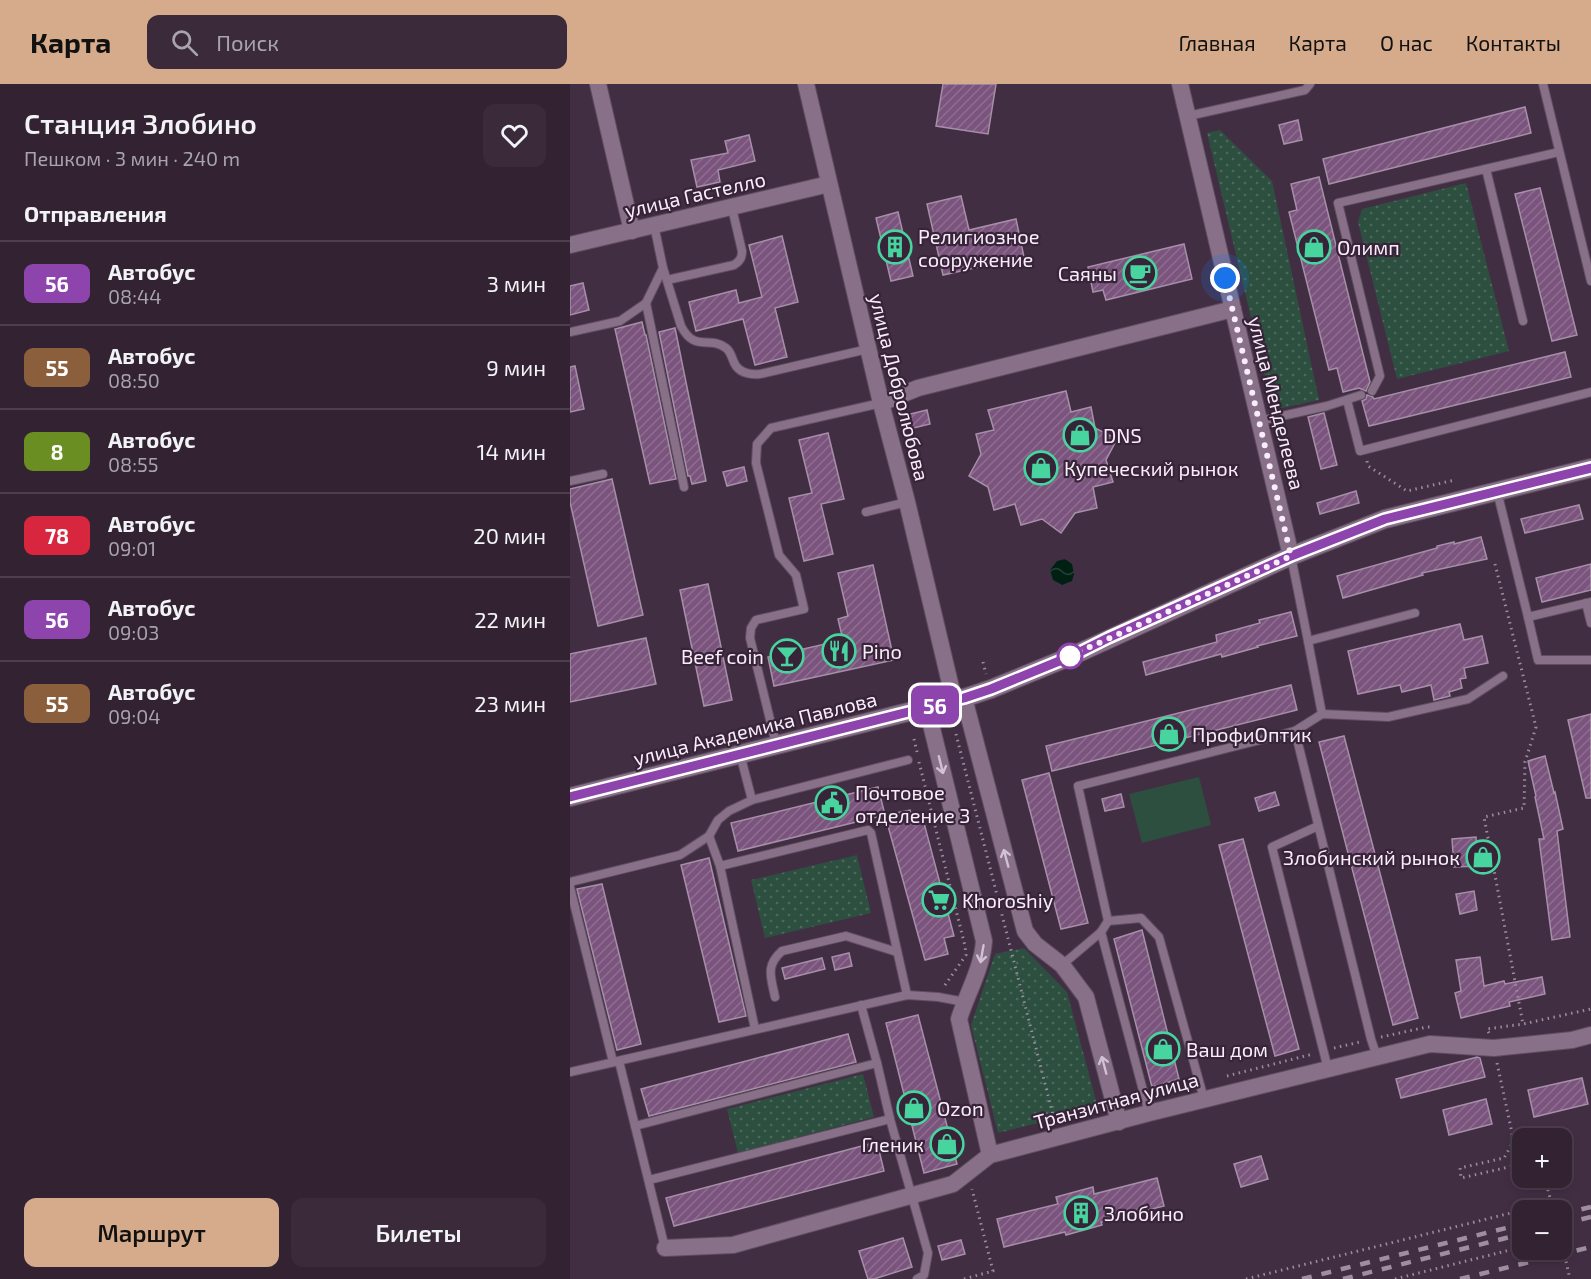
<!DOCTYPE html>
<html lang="ru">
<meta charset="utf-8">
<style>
body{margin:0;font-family:"Exo 2",sans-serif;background:#3a2a3a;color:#f1f3f6;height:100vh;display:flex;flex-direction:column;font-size:22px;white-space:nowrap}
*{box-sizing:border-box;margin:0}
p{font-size:20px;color:#a8a4ac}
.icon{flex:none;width:33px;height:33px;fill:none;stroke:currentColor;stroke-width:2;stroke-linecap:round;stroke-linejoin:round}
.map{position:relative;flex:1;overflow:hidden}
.details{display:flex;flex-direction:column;background:#322232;width:570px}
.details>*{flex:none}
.badge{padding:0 12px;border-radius:9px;font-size:21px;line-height:39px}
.tools{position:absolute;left:942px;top:1044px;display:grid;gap:12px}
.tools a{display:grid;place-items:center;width:60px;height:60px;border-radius:12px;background:#322232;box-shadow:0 3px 9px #0003,0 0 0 2px #4d3f4d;font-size:30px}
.you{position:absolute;width:30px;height:30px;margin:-15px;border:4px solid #fff;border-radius:50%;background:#1a73e8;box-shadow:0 0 0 9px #1a73e833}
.map>.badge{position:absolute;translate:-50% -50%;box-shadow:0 0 0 3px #fff}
h2{padding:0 24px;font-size:22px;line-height:54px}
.round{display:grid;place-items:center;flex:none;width:63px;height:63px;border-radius:12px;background:#3a2a3a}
.summary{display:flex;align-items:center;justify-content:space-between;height:102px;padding:0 24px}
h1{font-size:28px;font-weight:600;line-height:45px}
.button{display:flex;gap:12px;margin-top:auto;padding:12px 24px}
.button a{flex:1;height:69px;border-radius:12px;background:#d6ab8b;color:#111;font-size:24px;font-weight:600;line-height:69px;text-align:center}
.button a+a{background:#3a2a3a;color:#f1f3f6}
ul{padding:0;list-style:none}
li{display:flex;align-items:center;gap:18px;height:84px;padding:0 24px;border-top:2px solid #4d3f4d}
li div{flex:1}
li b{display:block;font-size:22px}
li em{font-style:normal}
li .badge{min-width:66px;font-weight:700;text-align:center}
header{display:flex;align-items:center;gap:36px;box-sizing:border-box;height:84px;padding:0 30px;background:#d6ab8b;color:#111}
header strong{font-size:28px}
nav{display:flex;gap:33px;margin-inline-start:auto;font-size:21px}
.search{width:420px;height:54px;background:#3a2a3a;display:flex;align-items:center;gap:15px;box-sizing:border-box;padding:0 21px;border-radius:12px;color:#a8a4ac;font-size:22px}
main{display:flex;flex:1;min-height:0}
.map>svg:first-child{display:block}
</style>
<header>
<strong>Карта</strong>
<div class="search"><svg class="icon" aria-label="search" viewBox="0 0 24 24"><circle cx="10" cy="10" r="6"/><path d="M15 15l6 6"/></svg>Поиск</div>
<nav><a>Главная</a><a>Карта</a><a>О нас</a><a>Контакты</a></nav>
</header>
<main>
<section class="details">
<div class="summary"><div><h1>Станция Злобино</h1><p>Пешком · 3 мин · 240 m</p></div><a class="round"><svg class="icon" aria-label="heart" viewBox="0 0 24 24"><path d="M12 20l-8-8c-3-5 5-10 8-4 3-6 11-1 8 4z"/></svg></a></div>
<h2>Отправления</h2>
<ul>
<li><span class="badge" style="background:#8e44ad;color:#fff">56</span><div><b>Автобус</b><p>08:44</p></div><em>3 мин</em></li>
<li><span class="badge" style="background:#8b5e3c;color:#fff">55</span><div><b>Автобус</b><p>08:50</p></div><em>9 мин</em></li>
<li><span class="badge" style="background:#6b8e23;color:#fff">8</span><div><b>Автобус</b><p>08:55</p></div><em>14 мин</em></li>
<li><span class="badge" style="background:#d7263d;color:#fff">78</span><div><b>Автобус</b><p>09:01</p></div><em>20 мин</em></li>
<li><span class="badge" style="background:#8e44ad;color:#fff">56</span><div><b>Автобус</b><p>09:03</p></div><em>22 мин</em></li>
<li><span class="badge" style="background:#8b5e3c;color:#fff">55</span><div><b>Автобус</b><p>09:04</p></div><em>23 мин</em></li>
</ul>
<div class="button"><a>Маршрут</a><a>Билеты</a></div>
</section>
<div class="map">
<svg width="1021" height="1195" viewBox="0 0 1021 1195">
<defs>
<pattern id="green-dots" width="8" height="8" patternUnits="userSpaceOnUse" patternTransform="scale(1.5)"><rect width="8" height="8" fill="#2c4f3f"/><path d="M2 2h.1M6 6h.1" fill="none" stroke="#4c695c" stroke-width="1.8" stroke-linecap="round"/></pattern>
<pattern id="water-waves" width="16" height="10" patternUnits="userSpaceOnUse" patternTransform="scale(1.5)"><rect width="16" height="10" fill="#002013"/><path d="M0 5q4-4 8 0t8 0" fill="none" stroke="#264136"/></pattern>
<pattern id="building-hatch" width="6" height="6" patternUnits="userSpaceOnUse" patternTransform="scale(1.5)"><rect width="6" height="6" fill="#7a547c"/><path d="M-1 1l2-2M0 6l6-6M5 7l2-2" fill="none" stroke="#8e6d90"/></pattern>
</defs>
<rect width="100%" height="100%" fill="#422e43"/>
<g fill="url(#green-dots)">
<polygon points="650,46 702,97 749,316 703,326 637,49"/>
<polygon points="896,99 939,267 827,295 788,138 792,125"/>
<polygon points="287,771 301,829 195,854 181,796"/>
<polygon points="454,864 497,908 528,1024 428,1049 401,941 425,870"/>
<polygon points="293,990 304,1033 168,1069 157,1025"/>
</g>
<polygon fill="#2c4f3f" points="629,693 641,741 572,759 559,710"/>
<polygon fill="url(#water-waves)" points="495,475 502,480 504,490 502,497 492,501 483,496 480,486 487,477"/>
<g fill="url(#building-hatch)" stroke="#a68fa8" stroke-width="1.5">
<polygon points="373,0 426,0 418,50 366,42"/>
<polygon points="955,23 961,49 759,100 753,75"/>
<polygon points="728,36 732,56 714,60 709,41"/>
<polygon points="179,51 185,77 148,86 150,98 127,103 121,76 158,69 155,57"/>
<polygon points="749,93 800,298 796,307 789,304 773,308 767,284 759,286 719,128 727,126 721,100"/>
<polygon points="970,104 1007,251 982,257 945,110"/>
<polygon points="391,112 399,146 446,135 454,173 373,191 357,120"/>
<polygon points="328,128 343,192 321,197 306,134"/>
<polygon points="212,152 228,218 205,224 217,273 185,281 173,235 126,247 119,218 166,206 169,219 192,213 179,161"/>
<polygon points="614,160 622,195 536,216 533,206 523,208 518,183"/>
<polygon points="13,199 19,226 0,231 0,202"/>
<polygon points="72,238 75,251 76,251 106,395 80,400 45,245"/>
<polygon points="105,244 136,397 122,400 120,392 118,392 89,248"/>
<polygon points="995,268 1001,293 799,342 792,317 796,315 797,311 803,313 804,315"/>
<polygon points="5,282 14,325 0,328 0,283"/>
<polygon points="496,307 501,328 521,323 525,344 547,355 536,376 543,398 523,403 527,424 505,429 491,449 472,435 451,441 445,420 424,426 418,403 399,392 411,370 406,350 424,346 418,326"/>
<polygon points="357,326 360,340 339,345 336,331"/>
<polygon points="754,329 767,381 751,385 738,333"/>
<polygon points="258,349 274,415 251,420 263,470 234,477 219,414 242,409 229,356"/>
<polygon points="174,383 177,397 157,402 153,388"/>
<polygon points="42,395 73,531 28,542 0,418 0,405"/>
<polygon points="786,407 789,419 750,430 747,419"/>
<polygon points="1009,421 1013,435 955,449 951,435"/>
<polygon points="911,453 917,475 852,489 853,491 773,514 767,492 867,464 867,462 884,458 884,460"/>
<polygon points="1021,480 1021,506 972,518 966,494"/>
<polygon points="303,481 324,576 204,602 198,573 273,556 268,535 278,532 268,489"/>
<polygon points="138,500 162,616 134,622 110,506"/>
<polygon points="721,528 727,552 687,562 688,563 652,573 651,570 576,591 573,578 647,558 646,551 690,539 689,536"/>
<polygon points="890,540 894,556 912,552 918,579 894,584 896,594 890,595 892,604 879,608 880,612 864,616 861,601 832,608 830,601 788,610 778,567"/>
<polygon points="76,554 86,600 0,618 0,570"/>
<polygon points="721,601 727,626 482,687 476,662"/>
<polygon points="1021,630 1021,714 1016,714 998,636"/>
<polygon points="774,652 848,934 823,941 749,658"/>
<polygon points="975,672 984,709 985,708 993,745 987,747 1000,853 982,856 969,755 974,755 965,713 966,712 958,677"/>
<polygon points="479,689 518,839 491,845 452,696"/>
<polygon points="308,703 315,731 168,767 161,739"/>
<polygon points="705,708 709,721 689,727 685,714"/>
<polygon points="551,710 554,723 535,727 532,715"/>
<polygon points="340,726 344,741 354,739 384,852 374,854 378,870 355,876 315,731"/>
<polygon points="906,753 908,782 884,783 882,755"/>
<polygon points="673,755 729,965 705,972 649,761"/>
<polygon points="139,774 176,932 149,938 111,781"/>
<polygon points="32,800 71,960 47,966 7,805"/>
<polygon points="904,807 907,826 890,830 886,810"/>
<polygon points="572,846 609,995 582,1003 544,855"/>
<polygon points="279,869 282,882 265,886 262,873"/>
<polygon points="910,873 914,902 934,897 935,900 972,893 975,910 939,918 940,922 891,934 885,909 891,907 886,876"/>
<polygon points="252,874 255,885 215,895 212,884"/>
<polygon points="348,931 387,1080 354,1089 316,939"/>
<polygon points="278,950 286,978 79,1032 71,1005"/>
<polygon points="907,973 910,974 915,993 831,1014 826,995"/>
<polygon points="1012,994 1018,1020 964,1033 958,1006"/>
<polygon points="916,1015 922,1040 879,1051 873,1026"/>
<polygon points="307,1058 314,1087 104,1142 96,1114"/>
<polygon points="691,1072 698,1095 671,1103 664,1080"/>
<polygon points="587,1094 594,1122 531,1138 532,1141 496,1151 495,1148 434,1163 427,1135 488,1120 486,1113 523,1103 524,1110"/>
<polygon points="333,1154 342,1183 304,1195 298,1195 289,1167"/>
<polygon points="391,1156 395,1170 372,1176 368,1162"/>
</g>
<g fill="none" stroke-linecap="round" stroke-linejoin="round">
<g stroke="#5f4d60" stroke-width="10">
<g id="service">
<polyline points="973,0 1021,197"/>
<polyline points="618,32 735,6 740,0"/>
<polyline points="916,85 953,237"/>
<path d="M 93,184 L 111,242 C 125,269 139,251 156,264 C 160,267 161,271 163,276 C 167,288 178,291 190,290 L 298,265"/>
<path d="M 97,196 L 164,181 C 170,177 172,174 172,167 L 162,124"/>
<polyline points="76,219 114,403"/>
<polyline points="0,248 50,237 76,219 93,184 84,141"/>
<polyline points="802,307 810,292 768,119 989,68"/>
<polyline points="777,316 790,367 1021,308"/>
<polyline points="689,337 757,322 791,311"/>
<polyline points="0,397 33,390"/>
<polyline points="927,407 958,533 1021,518"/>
<polyline points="296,428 337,418"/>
<polyline points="721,472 738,557 845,529"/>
<polyline points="1016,519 1021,539"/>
<polyline points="958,533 968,576 1021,576"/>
<polyline points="738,557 752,630"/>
<polyline points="725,647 801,955 807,973"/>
<polyline points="206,660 180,554 181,544 186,536 234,525 226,491 209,471 186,379 187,360 201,344 311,319"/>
<polyline points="182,716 338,676"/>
<polyline points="748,742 702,763 758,985"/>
<polyline points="139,752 150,782 185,945"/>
<polyline points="150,782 298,746 301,749 337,911"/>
<polyline points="0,798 110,771 139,752 148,736 159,727 182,716 170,670"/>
<polyline points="0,803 43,978 337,911 368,913 395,918"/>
<polyline points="538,837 571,834 589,853 634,1015"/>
<polyline points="531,848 579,1029"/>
<polyline points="492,881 531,848 538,837 508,702 725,647 752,630 818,633 898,615 933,592"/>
<path d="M 205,913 C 201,893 195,882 212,867 L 276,852 L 327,868"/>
<polyline points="291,921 307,979 320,1035 358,1169 354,1191 347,1195"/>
<polyline points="0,988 49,977 95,1164"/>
<polyline points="65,1042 307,979"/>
<polyline points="79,1096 320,1035"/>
</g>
</g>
<g stroke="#5f4d60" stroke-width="18">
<g id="minor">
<polyline points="28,0 62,147"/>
<polyline points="236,0 311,319 337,418 384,616"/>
<polyline points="610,0 721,472"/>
<polyline points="0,161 259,100"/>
<polyline points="311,319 348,304 663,225"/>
<polyline points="394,614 455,847 465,860 492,881 516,913 549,1038"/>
<path d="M 357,624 L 414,857 C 412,885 397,909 389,935 L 420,1071"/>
<polyline points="95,1164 163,1161 383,1100 420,1071 579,1029 807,973 860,960 924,964 1002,956 1021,951"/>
</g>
</g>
<g stroke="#5f4d60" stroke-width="20">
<polyline id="secondary" points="0,713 394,614 421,605 504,571 721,472 815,435 1021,384"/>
</g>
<g stroke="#9d8c9e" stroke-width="3" stroke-dasharray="1.5 4.5" stroke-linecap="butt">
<polyline points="797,377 798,382 837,407 885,396"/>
<polyline points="925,480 966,643 955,678 954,724 914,733 953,940"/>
<polyline points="413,578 416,590"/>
<polyline points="386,650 485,1039"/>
<polyline points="344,655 347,668"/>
<polyline points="349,678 395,862 396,871 373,904"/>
<polyline points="919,949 917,945 953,940 1021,925"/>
<polyline points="811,953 857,943 860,943"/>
<polyline points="764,964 790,958"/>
<polyline points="927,979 942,1049 942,1060 934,1074 890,1084 891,1094 952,1080"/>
<polyline points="657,992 743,970"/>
<polyline points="975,1094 983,1126"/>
<polyline points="394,1195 423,1187 402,1105"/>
<polyline points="676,1195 981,1119"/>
<polyline points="825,1195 952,1163"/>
</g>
<use href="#service" stroke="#877088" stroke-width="8"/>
<use href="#minor" stroke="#877088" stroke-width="16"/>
<use href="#secondary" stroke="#877088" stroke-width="18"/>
<g stroke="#9e8e9f" stroke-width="4.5" stroke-dasharray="10 10" stroke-linecap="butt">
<polyline points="992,1130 1021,1123"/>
<polyline points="992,1140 1021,1133"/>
<polyline points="732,1195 952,1140"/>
<polyline points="773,1195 952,1150"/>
<polyline points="890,1195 1021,1163"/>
</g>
<polyline stroke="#9d8c9e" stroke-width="3" stroke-dasharray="1.5 4.5" stroke-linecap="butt" points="992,1160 1000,1195"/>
</g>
<defs><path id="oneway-shaft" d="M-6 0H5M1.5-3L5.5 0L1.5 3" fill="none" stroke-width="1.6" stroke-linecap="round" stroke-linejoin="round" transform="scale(1.5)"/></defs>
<g stroke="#d2c1d3">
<use href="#oneway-shaft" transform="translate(371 681) rotate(76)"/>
<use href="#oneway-shaft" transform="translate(436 774) rotate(-105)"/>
<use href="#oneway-shaft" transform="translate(412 870) rotate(100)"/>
<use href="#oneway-shaft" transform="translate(534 981) rotate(-105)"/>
</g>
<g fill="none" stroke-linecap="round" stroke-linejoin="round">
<g stroke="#fff" stroke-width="14">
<polyline id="line" points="0,713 394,614 421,605 504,571 538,554 721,472 815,435 1021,384"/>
</g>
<use href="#line" stroke="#8e44ad" stroke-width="9"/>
<polyline stroke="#faedfb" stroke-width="6" stroke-dasharray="0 10.8" points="500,572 721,472 655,194"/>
</g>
<defs>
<g id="building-ring" transform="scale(1.725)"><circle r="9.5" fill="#372438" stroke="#47d49e" stroke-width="1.5"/><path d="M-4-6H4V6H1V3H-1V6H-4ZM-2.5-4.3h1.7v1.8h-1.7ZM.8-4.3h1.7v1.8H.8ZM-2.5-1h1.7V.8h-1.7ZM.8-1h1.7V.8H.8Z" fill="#47d49e"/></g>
<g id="shop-ring" transform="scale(1.725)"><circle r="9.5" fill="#372438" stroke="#47d49e" stroke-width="1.5"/><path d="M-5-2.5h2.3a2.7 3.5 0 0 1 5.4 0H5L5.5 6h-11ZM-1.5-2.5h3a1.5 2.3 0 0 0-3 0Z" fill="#47d49e"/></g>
<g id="cafe-ring" transform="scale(1.725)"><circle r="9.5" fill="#372438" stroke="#47d49e" stroke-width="1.5"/><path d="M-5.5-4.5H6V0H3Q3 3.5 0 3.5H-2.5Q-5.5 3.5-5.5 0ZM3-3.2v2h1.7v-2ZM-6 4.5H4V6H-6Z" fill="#47d49e"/></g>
<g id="restaurant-ring" transform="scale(1.725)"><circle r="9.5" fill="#372438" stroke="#47d49e" stroke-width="1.5"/><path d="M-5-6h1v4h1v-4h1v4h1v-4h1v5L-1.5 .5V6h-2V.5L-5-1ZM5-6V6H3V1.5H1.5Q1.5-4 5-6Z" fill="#47d49e"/></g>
<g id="bar-ring" transform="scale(1.725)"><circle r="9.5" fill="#372438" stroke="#47d49e" stroke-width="1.5"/><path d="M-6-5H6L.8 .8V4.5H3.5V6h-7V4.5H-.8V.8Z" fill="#47d49e"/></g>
<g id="civic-ring" transform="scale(1.725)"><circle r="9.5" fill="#372438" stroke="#47d49e" stroke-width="1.5"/><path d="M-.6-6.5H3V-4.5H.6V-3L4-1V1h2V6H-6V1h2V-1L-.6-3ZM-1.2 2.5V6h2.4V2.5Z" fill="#47d49e"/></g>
<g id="supermarket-ring" transform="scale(1.725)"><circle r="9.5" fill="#372438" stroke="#47d49e" stroke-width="1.5"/><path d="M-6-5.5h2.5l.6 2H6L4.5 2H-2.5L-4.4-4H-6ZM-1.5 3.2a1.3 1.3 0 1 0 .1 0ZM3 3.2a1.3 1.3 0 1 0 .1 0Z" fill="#47d49e"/></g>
</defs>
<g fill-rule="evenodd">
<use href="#building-ring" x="325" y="163"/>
<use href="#shop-ring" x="744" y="163"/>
<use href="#cafe-ring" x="570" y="189"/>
<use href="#shop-ring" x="510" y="351"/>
<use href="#shop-ring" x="471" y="384"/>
<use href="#restaurant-ring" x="269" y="567"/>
<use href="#bar-ring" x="217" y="572"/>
<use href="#shop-ring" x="599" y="650"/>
<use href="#civic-ring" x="262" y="719"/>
<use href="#shop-ring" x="913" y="773"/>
<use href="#supermarket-ring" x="369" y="816"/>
<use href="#shop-ring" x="593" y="965"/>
<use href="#shop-ring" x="344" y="1024"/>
<use href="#shop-ring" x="377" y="1060"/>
<use href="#building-ring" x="511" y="1129"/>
</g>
<circle fill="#fff" stroke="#8e44ad" stroke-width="3" cx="500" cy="572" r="12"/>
<g text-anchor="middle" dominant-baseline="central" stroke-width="4.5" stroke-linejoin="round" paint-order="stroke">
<g font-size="20" fill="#faedfb" stroke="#372438">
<text transform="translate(125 110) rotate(-13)">улица Гастелло</text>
<text transform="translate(330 303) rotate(76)">улица Добролюбова</text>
<text transform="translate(707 319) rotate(76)">улица Менделеева</text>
<text transform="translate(185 644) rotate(-14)">улица Академика Павлова</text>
<text transform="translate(546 1016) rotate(-15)">Транзитная улица</text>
</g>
<g font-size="20" fill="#faedfb" stroke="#372438" text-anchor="start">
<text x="348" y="152">Религиозное<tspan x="348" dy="23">сооружение</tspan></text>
<text x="767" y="163">Олимп</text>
<text x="547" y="189" text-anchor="end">Саяны</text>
<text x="533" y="351">DNS</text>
<text x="494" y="384">Купеческий рынок</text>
<text x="292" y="567">Pino</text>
<text x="194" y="572" text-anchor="end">Beef coin</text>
<text x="622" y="650">ПрофиОптик</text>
<text x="285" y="708">Почтовое<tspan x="285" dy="23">отделение 3</tspan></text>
<text x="890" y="773" text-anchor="end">Злобинский рынок</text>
<text x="392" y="816">Khoroshiy</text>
<text x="616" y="965">Ваш дом</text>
<text x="367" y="1024">Ozon</text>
<text x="354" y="1060" text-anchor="end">Гленик</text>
<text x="534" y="1129">Злобино</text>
</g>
</g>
</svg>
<div class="tools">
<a>+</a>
<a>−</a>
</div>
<div class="you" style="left:655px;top:194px"></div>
<b class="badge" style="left:365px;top:621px;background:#8e44ad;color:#fff">56</b>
</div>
</main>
